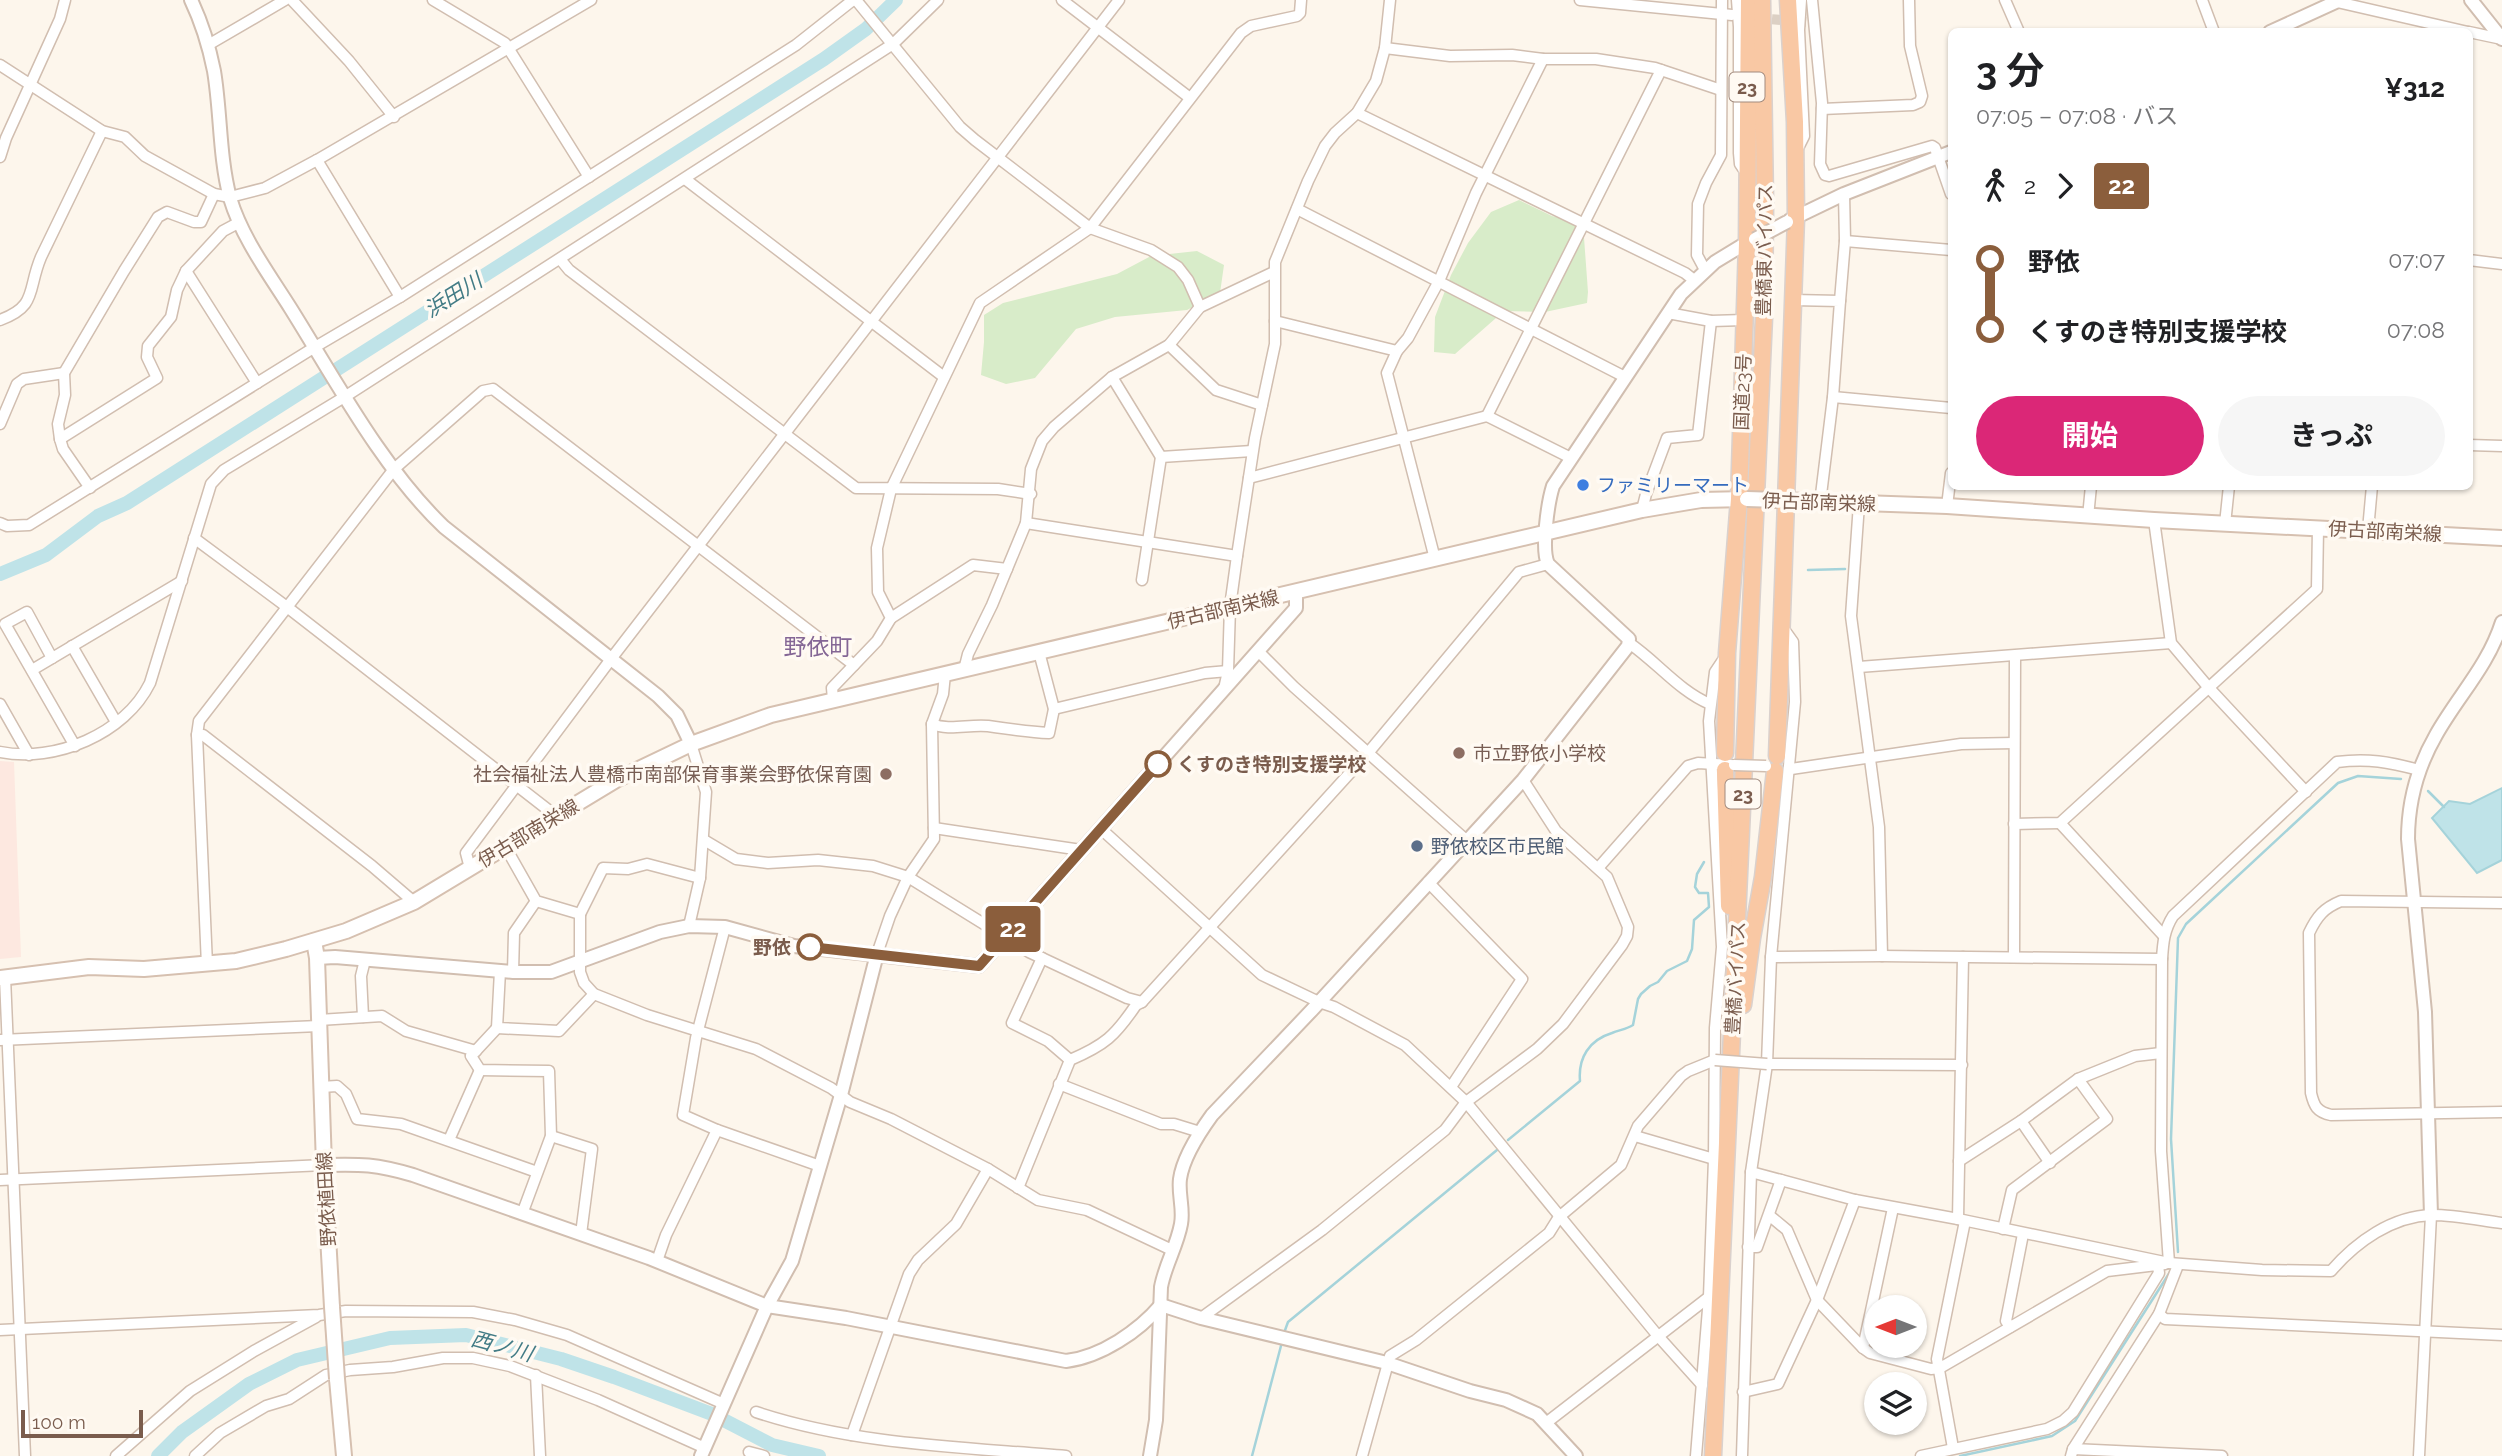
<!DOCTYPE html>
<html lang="ja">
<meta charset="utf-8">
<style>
body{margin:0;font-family:Raleway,"Noto Sans JP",sans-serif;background:#f6f6f6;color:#202124;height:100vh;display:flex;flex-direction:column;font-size:26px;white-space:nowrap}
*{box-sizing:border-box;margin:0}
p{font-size:23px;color:#757577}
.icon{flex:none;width:38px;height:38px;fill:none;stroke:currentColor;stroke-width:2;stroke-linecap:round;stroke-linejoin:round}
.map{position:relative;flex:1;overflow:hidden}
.drawer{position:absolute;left:1948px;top:28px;width:525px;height:462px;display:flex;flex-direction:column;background:#fff;border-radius:10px;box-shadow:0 2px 5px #0004}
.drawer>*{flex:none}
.badge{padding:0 14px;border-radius:5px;font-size:24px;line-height:46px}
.needle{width:46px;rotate:270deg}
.controls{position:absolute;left:1864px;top:1295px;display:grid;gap:14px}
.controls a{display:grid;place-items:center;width:63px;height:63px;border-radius:50%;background:#fff;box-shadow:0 2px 5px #0004;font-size:35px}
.scale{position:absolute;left:21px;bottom:18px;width:122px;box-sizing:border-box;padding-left:7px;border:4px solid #7a5c4d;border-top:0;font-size:19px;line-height:24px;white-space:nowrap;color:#7a5c4d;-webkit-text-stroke:5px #fffaf3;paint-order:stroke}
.map>.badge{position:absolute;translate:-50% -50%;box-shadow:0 0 0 4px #fff}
.legs{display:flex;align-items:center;gap:10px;height:77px;padding:0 28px;font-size:23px}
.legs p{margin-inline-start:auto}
.summary{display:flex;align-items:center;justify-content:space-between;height:119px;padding:0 28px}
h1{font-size:38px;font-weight:700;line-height:52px}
.action{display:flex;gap:14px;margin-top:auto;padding:14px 28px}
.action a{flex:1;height:80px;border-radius:42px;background:#db2777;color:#fff;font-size:28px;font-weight:700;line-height:80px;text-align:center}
.action a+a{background:#f6f6f6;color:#202124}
ul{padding:0 28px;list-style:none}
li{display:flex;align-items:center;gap:24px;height:70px;font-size:26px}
li i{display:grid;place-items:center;width:10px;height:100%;margin:0 9px;background:currentColor}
li i::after{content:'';width:18px;height:18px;margin:-9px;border:5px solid;border-radius:50%;background:#fff}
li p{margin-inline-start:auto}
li:first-child i{background:linear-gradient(#0000 50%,currentColor 0)}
li:last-child i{background:linear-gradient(currentColor 50%,#0000 0)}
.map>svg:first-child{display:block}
</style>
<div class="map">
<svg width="2502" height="1456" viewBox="0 0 2502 1456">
<rect width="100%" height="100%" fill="#fdf6ec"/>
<polygon fill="#fde8e0" points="0,761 14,762 21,957 0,959"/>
<g fill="#d8ecc9">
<polygon points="1519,200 1552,216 1583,224 1588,292 1587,303 1545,312 1504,311 1455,354 1434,352 1435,317 1451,275 1468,243 1491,212"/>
<polygon points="1197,251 1224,265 1220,293 1187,310 1115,317 1076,329 1035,378 1006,384 981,375 984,342 984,315 1003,303 1117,274 1151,256"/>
</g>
<polygon fill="#bfe3e8" stroke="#a5d3da" stroke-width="2" points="2502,788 2502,860 2477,873 2432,818 2449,801 2470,804"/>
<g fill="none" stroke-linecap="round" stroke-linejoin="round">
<g stroke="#a5d3da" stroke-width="2.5">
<polyline points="1808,570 1845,569"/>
<polyline points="2428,791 2444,807"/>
<path d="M 1508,1140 L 1580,1081 C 1578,1058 1589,1040 1612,1033 C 1619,1030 1627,1029 1633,1025 L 1638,999 L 1641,994 L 1650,986 L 1658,982 L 1667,971 L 1687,961 L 1692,949 L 1694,920 L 1709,907 L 1708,893 L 1699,893 L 1695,887 L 1697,874 L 1704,862"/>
<polyline points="2178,1252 2171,1139 2178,938 2186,924 2338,783 2358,776 2401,779"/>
<polyline points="1284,1333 1288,1322 1497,1150"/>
<polyline points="1252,1456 1282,1342"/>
<polyline points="1960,1456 2052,1436 2075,1421 2170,1272"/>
</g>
<g stroke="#bfe3e8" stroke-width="14">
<polyline points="0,574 46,555 98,516 127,503 824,59 866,29 896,0"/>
<polyline points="158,1456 182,1432 249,1384 297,1360 390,1338 466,1335 561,1359 614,1377 712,1414 772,1445 819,1456"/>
</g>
<polyline stroke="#dcd0c4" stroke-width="10" stroke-dasharray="10 5" stroke-linecap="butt" points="1757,18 1806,22"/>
<g stroke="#d1beb0" stroke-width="13">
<g id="minor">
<polyline points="292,0 349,61 394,117"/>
<polyline points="433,0 505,43 589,177"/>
<polyline points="856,0 960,127 975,140 1090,228 1151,250 1178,267 1188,280 1200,307"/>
<polyline points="1062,0 1190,98"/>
<polyline points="1580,0 1732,15"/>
<polyline points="1737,0 1739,27 1739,153 1740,164 1746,173"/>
<polyline points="1812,0 1822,103 1820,164 1825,175 1829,176 1932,146 1935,148 1951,194"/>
<polyline points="2005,0 2019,32"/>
<polyline points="2202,0 2214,32"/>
<polyline points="2337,2 2468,32"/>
<polyline points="2469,32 2502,39"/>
<polyline points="208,45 285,0"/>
<polyline points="1385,48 1450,56 1512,55 1543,59 1596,59 1655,68 1721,90"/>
<polyline points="0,65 102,131 125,137 145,156 214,194 230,197 265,188 317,160 591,0"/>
<polyline points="1822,109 1913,105 1920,102 1922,96 1910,46 1909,0"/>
<polyline points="1357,113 1685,273 1694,280"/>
<polyline points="1798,148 1804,136 1799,30 1801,0"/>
<polyline points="0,157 6,138 60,19 65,0"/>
<polyline points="317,160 400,297"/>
<polyline points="685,179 944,377"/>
<polyline points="1297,209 1625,377"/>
<polyline points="1845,241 1951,250"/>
<polyline points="560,259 569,270 856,488 998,489 1031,494"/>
<polyline points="2469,260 2502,264"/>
<polyline points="1705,270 1697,255 1698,204 1706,183 1721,155 1722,0"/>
<polyline points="186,271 257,383"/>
<polyline points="1793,300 1840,301 1833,397 1820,503"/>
<polyline points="1840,301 1845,241 1844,194"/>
<polyline points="1668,313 1711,321 1744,320"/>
<path d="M 0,320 C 38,306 27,290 41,257 L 102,131"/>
<polyline points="1275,321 1397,351"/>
<polyline points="1169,345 1216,390 1262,405"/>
<polyline points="1112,377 1161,457"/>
<polyline points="1833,397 1951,408"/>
<polyline points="1487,416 1661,70"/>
<polyline points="0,424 17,384 24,379 64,373"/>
<polyline points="60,439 157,378 147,357 148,346 171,317 177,290 186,271 223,231 238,223"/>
<polyline points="2469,445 2502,446"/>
<polyline points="1249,478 1487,416 1571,458"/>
<polyline points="90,488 63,449 60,439 58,424 65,395 64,373 124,271 158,217 167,212 194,222 201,222 214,194"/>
<polyline points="1859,504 1851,616 1879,827 1882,956"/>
<polyline points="1947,506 1951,473"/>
<polyline points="1642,510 1646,494 1667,438 1698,435 1711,321"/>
<polyline points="2088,517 2091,486"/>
<polyline points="2154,520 2171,643 2209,688 2306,792"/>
<polyline points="0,523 7,526 29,525 315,347 400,297 796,45 853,0"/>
<polyline points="1026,523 1237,556"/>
<polyline points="2225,524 2229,486"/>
<polyline points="2368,530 2372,486"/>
<polyline points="194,538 287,607 556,816"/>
<polyline points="1435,559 1387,373 1397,351 1408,338 1439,281 1476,193 1543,59"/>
<polyline points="1142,580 1161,457 1252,451"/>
<polyline points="891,618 973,565 1007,569"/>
<path d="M 1629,643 C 1657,662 1679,691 1710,704"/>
<polyline points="72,646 116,722"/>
<polyline points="1259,652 1294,687 1466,840"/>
<polyline points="52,658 27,612 5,624 75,746"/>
<polyline points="1859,667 2171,643"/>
<polyline points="32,670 182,581"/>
<polyline points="964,670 968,654 992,605 1026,523 1031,469 1042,441 1054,427 1112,377 1169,345 1200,307 1274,272"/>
<polyline points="1224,689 1228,671 1230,607 1237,556 1255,438 1275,344 1275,262 1308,181 1325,146 1335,133 1357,113 1376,81 1385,48 1390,0"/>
<polyline points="833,699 832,688 877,641 891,618 878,592 877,548 891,489 980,303 1090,228 1241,33 1251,26 1297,16 1300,13 1301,0"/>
<polyline points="0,704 29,755"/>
<polyline points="1054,709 1205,673 1228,671"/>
<path d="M 932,724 C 949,731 969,724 988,726 C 1008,729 1028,732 1049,733 L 1054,709 L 1039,652"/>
<polyline points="197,735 203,735 372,866 414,902"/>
<path d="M 0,752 C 55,763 125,734 150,683 L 211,484 L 224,470 L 346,396 L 893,44 L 938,0"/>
<polyline points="1791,769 1961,744 2014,743"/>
<polyline points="2060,823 2164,936"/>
<polyline points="2014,824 2060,823 2317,589 2318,528"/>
<polyline points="934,828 1081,850"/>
<polyline points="1100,828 1262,975 1319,1002 1334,1007 1405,1045 1466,1102 1658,1336 1702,1385"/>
<polyline points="704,840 736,859 768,863 818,860 873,866 908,877 1029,952 1127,998 1142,1002"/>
<polyline points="506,848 536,901 580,914 580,972 584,983 594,994 647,1015 756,1049 831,1088 850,1102 891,1119 988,1169 1038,1200 1087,1210 1172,1250"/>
<polyline points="1599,867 1688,766 1698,763 1731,765"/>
<polyline points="470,868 466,853 611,659 1119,0"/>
<polyline points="1428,882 1522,979 1451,1087"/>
<path d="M 2502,903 L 2341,901 C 2324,908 2317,916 2309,933 L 2311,1093 C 2314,1106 2317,1112 2331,1115 L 2502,1112"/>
<polyline points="580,914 603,868 628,869 647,864 700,878"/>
<polyline points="689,926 700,878 706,792 691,744"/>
<polyline points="725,927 696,1038 683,1115 717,1130 820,1166"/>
<polyline points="877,954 890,916 908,877 934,839 932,724 943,694 945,674"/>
<polyline points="2014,956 2015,656"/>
<polyline points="1771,957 1882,956 2162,959"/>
<polyline points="1042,958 1012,1023 1048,1041 1070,1060"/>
<polyline points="207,965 197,735 199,721 394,469 483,391 493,389 854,665"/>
<polyline points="500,971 497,1028 559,1031 594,994"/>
<polyline points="513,972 514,933 536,901"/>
<polyline points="5,977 25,1456"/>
<polyline points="363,1017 361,976 365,960"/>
<polyline points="319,1020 382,1016 406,1031 476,1051"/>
<polyline points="497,1028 471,1056 480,1070 549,1071 551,1136 522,1214"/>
<polyline points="0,1040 319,1026"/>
<polyline points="1767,1064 1962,1065"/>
<polyline points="1059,1084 1161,1124 1174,1124 1200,1132"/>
<polyline points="321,1087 337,1086 346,1094 357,1119 401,1124 537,1172"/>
<polyline points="2021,1121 2050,1163"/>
<polyline points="551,1136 592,1149 581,1234"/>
<polyline points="1635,1136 1714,1159"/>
<polyline points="449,1140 480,1070"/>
<polyline points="1959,1161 2021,1121 2078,1079 2135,1056 2161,1053"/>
<path d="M 1751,1172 L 1855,1200 L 1958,1219 L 2169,1263 L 2262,1270 L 2331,1271 C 2356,1242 2392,1216 2432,1215 C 2455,1215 2479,1220 2502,1223"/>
<polyline points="0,1180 324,1165"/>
<path d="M 1018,1188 L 1070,1060 C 1105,1045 1115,1036 1136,1005 L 1142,1002 L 1368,753 L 1519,572 L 1548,564"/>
<polyline points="1770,1216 1787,1230 1817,1300 1863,1348 1870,1353 1931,1369 1940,1368 2107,1271 2165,1264"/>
<polyline points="1958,1219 1963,957"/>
<polyline points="2003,1229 2012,1190 2107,1119 2078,1079"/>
<polyline points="1748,1247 1757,1247 1781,1180"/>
<polyline points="657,1261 666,1235 717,1130"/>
<path d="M 2169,1263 L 2161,1151 L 2162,959 C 2163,943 2164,930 2173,916 L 2337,762 C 2368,758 2389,762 2419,770"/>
<polyline points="2159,1314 2165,1319 2502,1335"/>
<polyline points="1201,1318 1322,1230 1445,1130 1466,1102 1537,1049 1563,1024 1622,945 1627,936 1628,927 1607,877 1556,831 1523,780"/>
<polyline points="2010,1327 2006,1321 2023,1234"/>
<polyline points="0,1330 319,1315 346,1311 473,1312 515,1320 567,1335 724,1404"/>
<polyline points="1863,1348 1893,1208"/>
<polyline points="536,1375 540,1456"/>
<polyline points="1743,1392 1778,1384 1817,1300 1855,1200"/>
<path d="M 756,1412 C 855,1445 963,1447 1066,1456"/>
<polyline points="1546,1423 1709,1297"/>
<polyline points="852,1435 909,1274 918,1260 956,1224 988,1169"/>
<polyline points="1953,1448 1937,1359 1965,1221"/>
<polyline points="2073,1449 2222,1456"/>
<polyline points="749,1452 764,1456"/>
<polyline points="116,1456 190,1391 254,1351 316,1317"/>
<polyline points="195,1456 220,1433 266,1406 289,1399 326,1375 350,1370 393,1367 443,1358 473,1358 510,1366 598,1400 705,1448"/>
<polyline points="1362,1456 1390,1356 1416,1340 1549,1233 1559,1217 1621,1165 1638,1126 1681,1076 1688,1071 1715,1060"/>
<polyline points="1696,1456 1709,1297 1714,1159 1715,1028 1722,947 1709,721 1715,672 1725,657"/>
<polyline points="1742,1456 1751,1172 1767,1064 1771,957 1795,702 1793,642 1783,628"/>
<polyline points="1921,1456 2047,1429 2063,1421 2073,1412 2159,1273 2158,1266"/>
<polyline points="2071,1456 2073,1449 2159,1314 2178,1265"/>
<polyline points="2419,1456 2431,1215"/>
</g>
</g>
<g stroke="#d1beb0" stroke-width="16">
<g id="tertiary">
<path d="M 191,0 C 202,23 209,46 214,71 C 221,113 219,156 230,198 C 242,238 269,274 291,309 C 336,381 383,469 444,527 L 658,696 L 677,715 L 691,744"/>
<polyline points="2471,0 2502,39"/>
<polyline points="2270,32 2340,0"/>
<polyline points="1790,220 1844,194 1951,152"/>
<polyline points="317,958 335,957 513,972 551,972 660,932 689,926 725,927 794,946 979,966 1296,608 1296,593"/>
<path d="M 324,1165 C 361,1164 376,1164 413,1175 L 649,1258 L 767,1306 L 846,1318 L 1066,1361 C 1101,1357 1139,1331 1161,1305"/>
<path d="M 2431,1215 L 2425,1012 L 2408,839 C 2408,801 2417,768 2436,735 C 2458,696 2488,666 2502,622"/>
<polyline points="1161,1305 1201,1318 1387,1363 1470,1391 1506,1400 1537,1414 1576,1456"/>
<polyline points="701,1456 767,1306 792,1261 841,1095 877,954"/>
<path d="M 1150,1456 L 1156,1420 L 1161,1287 C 1165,1265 1177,1246 1181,1224 C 1184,1209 1178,1194 1180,1179 C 1183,1157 1199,1133 1212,1115 L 1312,1010 L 1523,780 L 1628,646 L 1629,639 L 1548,564 C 1541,549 1548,502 1553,486 L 1681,294 L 1715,262 L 1751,240"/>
</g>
</g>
<g stroke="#d6c0b0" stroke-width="18">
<g id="secondary">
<polyline points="1778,500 1947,506 2154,520 2502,538"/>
<polyline points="314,941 317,958 324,1165 332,1307"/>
<polyline points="0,978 89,967 144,969 236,961 286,949 346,931 414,902 616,780 691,744 771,715 1642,510 1701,500 1747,499"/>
<polyline points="337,1379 344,1456"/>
</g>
</g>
<g stroke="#dad1cd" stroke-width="19">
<g id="trunk">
<polyline points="1725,753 1727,653 1739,499 1747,243 1749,0"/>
<polyline points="1777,756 1796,218 1795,122 1788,0"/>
<polyline points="1725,770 1729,906"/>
<polyline points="1743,1005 1752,938 1763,877 1775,771"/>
<polyline points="1713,1456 1764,317 1765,203 1762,0"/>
</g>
</g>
<use href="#minor" stroke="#fff" stroke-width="10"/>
<use href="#tertiary" stroke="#fff" stroke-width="12"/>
<use href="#secondary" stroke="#fff" stroke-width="14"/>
<use href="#trunk" stroke="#f9c8a4" stroke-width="16"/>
<g stroke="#d1beb0" stroke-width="13" stroke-linecap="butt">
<g id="minor-bridge">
<polyline points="1734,765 1766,766"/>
<polyline points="1715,1060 1767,1064"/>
</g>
</g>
<g stroke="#d1beb0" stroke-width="16" stroke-linecap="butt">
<polyline id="tertiary-bridge" points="1755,239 1787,222"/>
</g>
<g stroke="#d6c0b0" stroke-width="18" stroke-linecap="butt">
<g id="secondary-bridge">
<polyline points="1747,499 1778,500"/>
<polyline points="332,1307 337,1379"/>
</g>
</g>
<use href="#minor-bridge" stroke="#fff" stroke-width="10"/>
<use href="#tertiary-bridge" stroke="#fff" stroke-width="12"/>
<use href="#secondary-bridge" stroke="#fff" stroke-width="14"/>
</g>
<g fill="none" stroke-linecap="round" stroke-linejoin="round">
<g stroke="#fff" stroke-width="16">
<polyline id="line-1" points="810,947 979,966 1158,764"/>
</g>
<use href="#line-1" stroke="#8b5e3c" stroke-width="10"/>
</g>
<circle fill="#3f7fe0" stroke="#fffaf3" stroke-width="2.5" cx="1583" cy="485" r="7"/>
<g fill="#8d6e63" stroke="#fffaf3" stroke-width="2.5">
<circle cx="1459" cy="753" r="7"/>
<circle cx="886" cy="774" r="7"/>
</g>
<g fill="#fff" stroke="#8b5e3c" stroke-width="3.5">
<circle cx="1158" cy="764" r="12"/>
<circle cx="810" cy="947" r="12"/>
</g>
<circle fill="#5c6f8a" stroke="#fffaf3" stroke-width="2.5" cx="1417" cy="846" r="7"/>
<g text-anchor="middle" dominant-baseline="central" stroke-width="7" stroke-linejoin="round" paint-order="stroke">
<g fill="#fffaf3" stroke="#a28b7f" stroke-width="2">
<rect x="1729.5" y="72.5" width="35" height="29" rx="5"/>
<rect x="1725.5" y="779.5" width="35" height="29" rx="5"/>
</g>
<g font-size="18" font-weight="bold" fill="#7a5c4d">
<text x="1747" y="87">23</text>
<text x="1743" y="794">23</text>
</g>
<g font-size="19" fill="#7a5c4d" stroke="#fffaf3">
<text transform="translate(1764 250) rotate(-89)">豊橋東バイパス</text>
<text transform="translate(1742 392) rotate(-88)">国道23号</text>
<text transform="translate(1819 502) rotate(2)">伊古部南栄線</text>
<text transform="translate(2385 531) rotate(3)">伊古部南栄線</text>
<text transform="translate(1223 609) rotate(-13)">伊古部南栄線</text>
<text transform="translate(528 833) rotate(-31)">伊古部南栄線</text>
<text transform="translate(1735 978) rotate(-87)">豊橋バイパス</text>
<text transform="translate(326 1199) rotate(-93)">野依植田線</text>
</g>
<g font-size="19" fill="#366cbe" stroke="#fffaf3" text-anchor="start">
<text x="1597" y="485">ファミリーマート</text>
</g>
<g font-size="19" fill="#785e54" stroke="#fffaf3" text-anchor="start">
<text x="1473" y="753">市立野依小学校</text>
<text x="872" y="774" text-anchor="end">社会福祉法人豊橋市南部保育事業会野依保育園</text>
</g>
<g font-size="19" font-weight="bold" fill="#7a5c4d" stroke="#fffaf3" text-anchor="start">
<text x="1177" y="764">くすのき特別支援学校</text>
<text x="791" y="947" text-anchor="end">野依</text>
</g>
<g font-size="19" fill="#4e5e75" stroke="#fffaf3" text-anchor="start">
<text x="1431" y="846">野依校区市民館</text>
</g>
<g font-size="21" font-style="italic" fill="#437c86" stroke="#fffaf3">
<text transform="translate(453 295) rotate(-32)">浜田川</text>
<text transform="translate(502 1346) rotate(15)">西ノ川</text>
</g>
<g font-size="23" fill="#846695" stroke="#fffaf3">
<text x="818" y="646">野依町</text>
</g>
</g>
</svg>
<div class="controls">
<a><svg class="needle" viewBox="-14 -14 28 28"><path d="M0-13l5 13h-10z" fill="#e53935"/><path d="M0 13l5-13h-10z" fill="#757577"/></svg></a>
<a><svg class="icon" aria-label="layers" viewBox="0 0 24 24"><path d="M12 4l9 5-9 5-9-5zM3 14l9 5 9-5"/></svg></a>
</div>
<div class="scale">100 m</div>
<b class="badge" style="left:1013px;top:929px;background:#8b5e3c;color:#fff">22</b>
<section class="drawer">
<div class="summary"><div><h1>3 分</h1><p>07:05 – 07:08 · バス</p></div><b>¥312</b></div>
<div class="legs"><svg class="icon" aria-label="walk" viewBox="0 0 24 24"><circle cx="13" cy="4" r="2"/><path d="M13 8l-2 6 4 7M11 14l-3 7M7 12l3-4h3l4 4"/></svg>2<svg class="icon" aria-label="forward" viewBox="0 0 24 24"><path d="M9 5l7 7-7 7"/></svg><b class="badge" style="background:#8b5e3c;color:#fff">22</b></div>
<ul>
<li><i style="color:#8b5e3c"></i><b>野依</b><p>07:07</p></li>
<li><i style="color:#8b5e3c"></i><b>くすのき特別支援学校</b><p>07:08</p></li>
</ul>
<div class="action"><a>開始</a><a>きっぷ</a></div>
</section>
</div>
